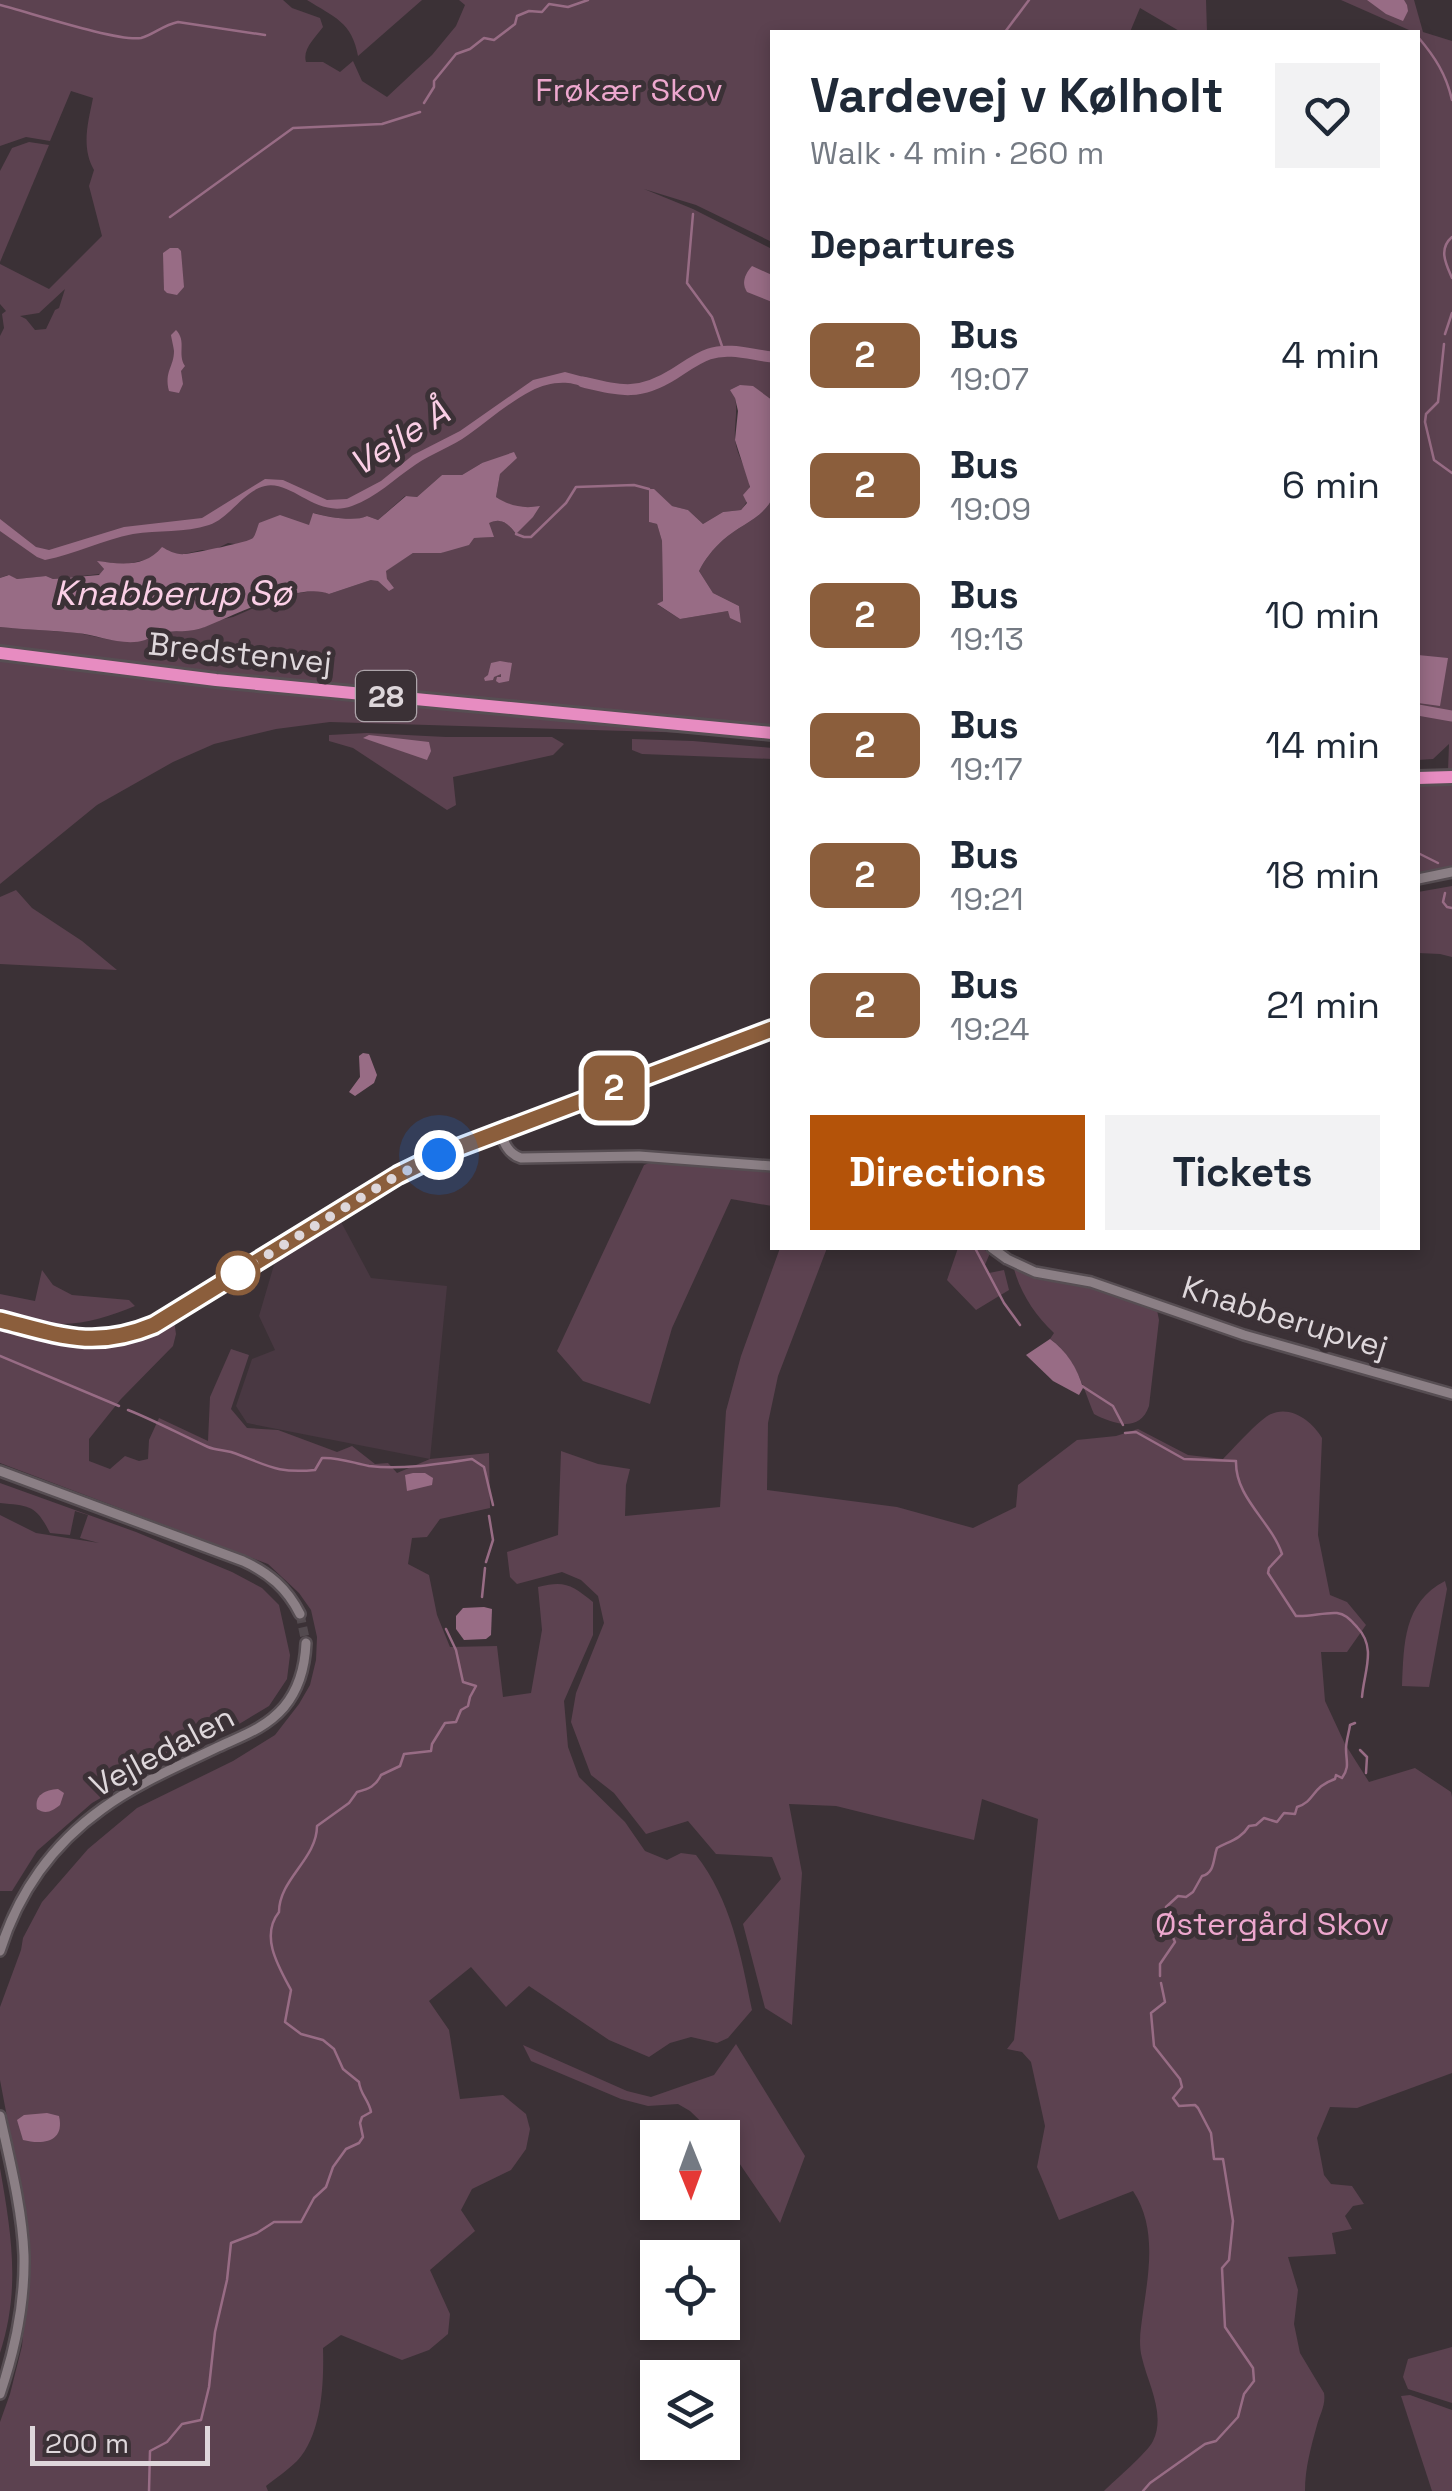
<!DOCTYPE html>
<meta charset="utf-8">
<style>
body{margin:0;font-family:"Space Grotesk",sans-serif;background:#f2f2f3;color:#1f2937;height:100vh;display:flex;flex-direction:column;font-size:38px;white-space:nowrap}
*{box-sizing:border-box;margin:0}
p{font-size:32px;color:#747a83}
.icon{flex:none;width:55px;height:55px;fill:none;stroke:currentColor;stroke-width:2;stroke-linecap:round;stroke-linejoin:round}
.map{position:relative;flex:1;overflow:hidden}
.details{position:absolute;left:770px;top:30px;width:650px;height:1220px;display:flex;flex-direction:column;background:#fff;border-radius:0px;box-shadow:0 5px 15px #0003}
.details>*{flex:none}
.badge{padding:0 20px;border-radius:15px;font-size:35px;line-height:65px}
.needle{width:65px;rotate:179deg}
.buttons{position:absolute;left:640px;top:2120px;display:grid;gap:20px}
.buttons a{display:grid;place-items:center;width:100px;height:100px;border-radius:0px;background:#fff;box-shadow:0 5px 15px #0003;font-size:50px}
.scale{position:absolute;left:30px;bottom:25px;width:180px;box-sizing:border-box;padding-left:10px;border:5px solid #ded7db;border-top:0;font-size:28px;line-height:35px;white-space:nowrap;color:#ded7db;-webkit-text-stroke:8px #3b3136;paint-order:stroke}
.you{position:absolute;width:50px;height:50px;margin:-25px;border:8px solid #fff;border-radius:50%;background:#1a73e8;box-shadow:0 0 0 15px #1a73e833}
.map>.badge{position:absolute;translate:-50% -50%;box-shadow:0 0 0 5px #fff}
h2{padding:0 40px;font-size:38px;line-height:90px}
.round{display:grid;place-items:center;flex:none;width:105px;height:105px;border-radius:0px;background:#f2f2f3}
.summary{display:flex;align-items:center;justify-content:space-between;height:170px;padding:0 40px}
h1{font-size:48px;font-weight:800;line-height:75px}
.button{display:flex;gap:20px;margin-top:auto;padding:20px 40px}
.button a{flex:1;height:115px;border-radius:0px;background:#b45309;color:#fff;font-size:40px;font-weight:800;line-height:115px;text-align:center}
.button a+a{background:#f2f2f3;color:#1f2937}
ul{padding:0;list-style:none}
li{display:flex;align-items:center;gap:30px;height:130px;padding:0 40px}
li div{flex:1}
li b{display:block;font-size:38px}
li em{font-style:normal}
li .badge{min-width:110px;font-weight:700;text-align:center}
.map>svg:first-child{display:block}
</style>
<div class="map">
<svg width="1452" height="2491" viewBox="0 0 1452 2491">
<rect width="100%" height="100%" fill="#3b3136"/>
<polygon fill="#493842" points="340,1220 371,1278 447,1286 430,1459 247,1423 236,1406 252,1359 275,1350 259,1316 276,1258"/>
<g fill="#5c4250" fill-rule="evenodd">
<path d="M 0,0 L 283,0 L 292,8 L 320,18 L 323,27 C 316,37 302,49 306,62 L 323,62 L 340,72 L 353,61 L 362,81 L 387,97 L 432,55 L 456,26 L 465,5 L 459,0 L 1206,0 L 1207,32 L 1181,32 L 1140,8 L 1130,32 L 772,32 L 772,242 L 696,205 L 644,189 L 693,209 L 772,249 L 772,400 L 752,386 L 735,398 C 738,412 734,425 735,439 C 737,464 763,485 741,510 L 723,512 L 703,524 L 688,510 L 672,506 L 649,522 L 657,524 L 662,541 L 663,601 L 658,605 L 680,619 L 728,611 L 741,623 L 739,606 L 713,593 L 699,571 C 705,559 713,549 723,540 C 739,525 762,519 772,499 L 772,726 L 247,675 L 0,646 L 0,627 L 78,633 L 111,640 L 202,628 L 219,620 L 233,617 L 284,595 L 321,590 L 329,594 L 371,580 L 387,579 L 385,571 L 413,553 L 441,553 L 473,538 L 493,537 L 488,522 C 501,518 508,522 515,533 L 538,507 C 522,510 510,506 496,497 L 500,474 L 510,463 L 482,463 L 462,475 L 442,475 L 417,497 L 405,496 L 378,520 L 367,516 C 355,522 327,517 314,513 L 309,526 L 253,539 L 242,545 L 228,543 L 212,551 L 202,550 L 180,555 L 156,555 L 149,559 L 127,564 L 98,562 L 104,569 L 100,574 L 53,579 L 46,576 L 17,579 L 8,575 L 0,578 L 0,336 L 4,328 L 2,314 L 6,311 L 0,304 L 0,264 L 49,289 L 102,236 L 89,186 L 94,170 C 81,147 88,123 93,98 L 71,91 L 50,141 L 26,137 L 0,146 ZM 65,289 L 59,308 L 55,310 L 46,329 L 35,330 L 26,319 L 20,316 L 39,313 Z"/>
<path d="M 307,0 L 422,0 L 358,56 C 352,22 334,17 307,0 Z"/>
<polygon points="1341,0 1414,0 1423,32 1452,41 1452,771 1448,771 1449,744 1433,759 1418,760 1418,32 1409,32 1409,30"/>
<polygon points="29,142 49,145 0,262 0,171 12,148"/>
<polygon points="0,661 336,700 694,733 330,722 276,729 214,744 173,762 97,805 0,884"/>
<polygon points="367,733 446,737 552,737 564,744 553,755 453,777 456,805 447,810 353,748 329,741 329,735"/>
<polygon points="632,739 693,741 772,748 772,759 642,754 632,750"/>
<polygon points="1452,783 1452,869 1418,872 1418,785"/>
<polygon points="1452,886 1452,957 1440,954 1418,953 1418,892"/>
<polygon points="16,890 32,908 82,941 117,970 0,964 0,897"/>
<polygon points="649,1163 772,1172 772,1206 731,1199 672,1328 650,1404 583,1381 557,1351 644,1165"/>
<path d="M 780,1248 L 827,1248 L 778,1376 L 768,1423 L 767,1490 L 897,1507 L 973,1528 L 1016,1507 L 1018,1485 L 1077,1440 L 1116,1436 L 1138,1429 L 1188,1455 L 1223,1459 C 1234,1448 1257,1422 1269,1415 C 1290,1404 1312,1421 1322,1438 L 1318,1535 L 1330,1595 L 1347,1602 L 1366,1625 L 1347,1652 L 1321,1652 L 1325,1701 L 1345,1744 L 1369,1782 L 1415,1768 L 1451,1792 L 1452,1797 L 1452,2073 L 1357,2108 L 1330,2107 L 1317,2138 L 1324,2175 L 1331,2184 L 1352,2186 L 1364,2204 L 1353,2206 L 1345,2216 L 1352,2229 L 1332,2233 L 1336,2254 L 1288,2257 L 1298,2290 L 1294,2324 L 1300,2353 L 1324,2393 C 1326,2405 1320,2414 1317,2425 C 1311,2447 1305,2468 1305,2491 L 1104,2491 C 1115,2480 1147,2453 1153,2441 C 1166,2414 1148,2384 1142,2358 C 1138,2342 1141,2328 1143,2312 C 1149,2271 1157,2227 1133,2191 L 1059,2220 L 1037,2167 L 1045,2126 L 1031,2062 L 1022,2052 L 1007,2049 L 1014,2040 L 1038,1819 L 982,1799 L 974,1840 L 836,1806 L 789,1804 L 802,1873 L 792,2025 L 765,2008 L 743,1924 L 781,1879 L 772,1857 L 716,1854 L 688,1821 L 646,1834 L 614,1793 L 591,1775 L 571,1722 L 576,1693 L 604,1623 L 598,1596 L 581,1580 L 562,1572 L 517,1584 L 510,1577 L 507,1552 L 558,1535 L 561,1451 L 598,1464 L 630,1469 L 626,1485 L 625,1516 L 720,1507 L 726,1411 L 741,1356 Z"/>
<polygon points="958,1248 981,1248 990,1253 984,1267 989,1273 1004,1270 1009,1290 976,1310 947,1280"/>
<path d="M 1014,1269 L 1036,1279 L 1083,1286 L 1157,1310 L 1159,1320 L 1149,1406 C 1140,1433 1113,1424 1094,1414 C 1083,1387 1075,1356 1050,1339 L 1054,1333 C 1035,1315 1021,1294 1014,1269 Z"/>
<path d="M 42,1270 L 53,1285 L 72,1295 L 129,1300 L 135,1306 C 108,1317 78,1327 48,1323 C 32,1321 16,1315 0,1311 L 0,1294 L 35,1301 Z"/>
<path d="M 174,1320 L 176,1334 L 173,1346 L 121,1399 L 89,1439 L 89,1461 L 110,1469 L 125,1456 L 139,1461 L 148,1459 L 149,1440 L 159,1418 L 208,1441 L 210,1397 L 231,1349 L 249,1355 L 231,1409 L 247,1428 L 278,1430 L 337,1452 L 352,1446 L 375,1464 L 388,1463 L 397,1473 L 430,1459 L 489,1453 L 490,1508 L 440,1519 L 427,1537 L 412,1538 L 408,1564 L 429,1575 L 437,1615 L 450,1647 L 497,1646 L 503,1697 L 531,1693 L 542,1630 L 538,1587 C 565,1580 572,1585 593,1602 L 593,1635 L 564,1701 L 568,1747 L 579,1777 L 625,1822 L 645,1851 L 667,1860 L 681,1853 L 696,1855 C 731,1900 741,1955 752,2010 L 728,2038 L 717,2043 L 691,2037 L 670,2043 L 649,2057 L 609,2040 L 529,1986 L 506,2007 L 471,1967 L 429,2001 L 449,2030 L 460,2099 L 503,2095 L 526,2114 L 530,2129 L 526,2149 L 511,2170 L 472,2189 L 461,2210 L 475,2231 L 430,2270 L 450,2314 L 448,2334 L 429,2350 L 402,2360 L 341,2335 L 323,2348 C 324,2383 322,2434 297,2461 C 288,2470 276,2478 266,2486 L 268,2491 L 0,2491 L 0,2422 L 10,2394 L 22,2346 L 30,2261 L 27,2223 L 0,2080 L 0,2007 L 21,1950 L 23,1938 L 42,1902 L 88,1849 L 137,1808 L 233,1761 L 275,1735 L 299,1704 L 310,1685 L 316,1660 L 317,1637 L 311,1610 L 299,1593 L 268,1564 L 0,1463 L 0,1330 C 18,1329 36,1336 54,1340 C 102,1353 131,1343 174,1320 Z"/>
<path d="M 0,1483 L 136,1532 L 232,1572 L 262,1588 L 279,1605 L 290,1655 L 287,1679 L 269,1706 L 231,1729 L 192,1746 L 92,1803 L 37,1851 L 12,1891 L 0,1891 L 0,1515 L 36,1533 L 99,1543 L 80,1538 L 88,1515 L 75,1511 L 70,1535 L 50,1533 C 36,1505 30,1506 0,1503 Z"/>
<path d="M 1445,1581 L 1447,1589 L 1429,1687 L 1402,1686 C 1404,1644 1403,1603 1445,1581 Z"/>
<polygon points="736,2044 805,2156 780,2223 731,2151 723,2143 722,2138 717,2137 690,2111 678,2104 648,2106 621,2099 531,2061 523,2045 627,2091 651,2097 714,2075"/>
<path d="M 0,2168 C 11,2232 21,2288 0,2353 Z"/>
<polygon points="1452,2347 1452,2403 1408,2389 1403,2377 1408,2359"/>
<polygon points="1410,2395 1452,2410 1452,2491 1432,2491 1401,2396"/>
</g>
<g fill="#986c85">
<polygon points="1367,0 1404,0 1407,5 1408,11 1403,21 1386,14"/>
<polygon points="170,248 178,248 181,251 184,287 177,295 167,293 164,290 163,253"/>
<path d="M 752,266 L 772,275 L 772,302 L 747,292 C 741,283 745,274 752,266 Z"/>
<path d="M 176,330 C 187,341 177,354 185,366 L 181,371 L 183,384 L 179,393 L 169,391 C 164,371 174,367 174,351 C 174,349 171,336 171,335 Z"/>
<path d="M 565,372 L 591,379 L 597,385 C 586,390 579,384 568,383 C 554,382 543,385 531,391 C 508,403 489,420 468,435 C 452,447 432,453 415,465 C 394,479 377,497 352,506 C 316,519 292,480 265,486 C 243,491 230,518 209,525 C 185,533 158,530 133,534 C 103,540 75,554 45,560 L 37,557 L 0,531 L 0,519 L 36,547 L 49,550 L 124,527 L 202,518 L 265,479 L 283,480 L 327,500 L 347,499 L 381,481 L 413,455 L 460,431 L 533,380 Z"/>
<path d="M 740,385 L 753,386 L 772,400 L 772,499 C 762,519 739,525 723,540 C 713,549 705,559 699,571 L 713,593 L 739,606 L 741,623 L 730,618 L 728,611 L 680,619 L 657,604 L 663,601 L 662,541 L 657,524 L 649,522 L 649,489 L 654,489 L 672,506 L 688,510 L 703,524 L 723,512 L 741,510 L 747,503 L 743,495 L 750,487 L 735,440 L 738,411 L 735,398 L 730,390 Z"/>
<path d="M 514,452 L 517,458 L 500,474 L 496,497 C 510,506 523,509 540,506 L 533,517 L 516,534 C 508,523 501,517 489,523 L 494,537 L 474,538 L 469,545 L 441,553 L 413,553 L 386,571 L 387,579 L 394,588 L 389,591 L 378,581 L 371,580 L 329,594 C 302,581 232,616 205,627 C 191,633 174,630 159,633 C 154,634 150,638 145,640 C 124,647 98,635 77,633 C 51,630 26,630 0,627 L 0,578 L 9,575 L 17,579 L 46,576 L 53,579 L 99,575 L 104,569 L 97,561 C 120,564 145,568 162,547 C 169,551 176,555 185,554 C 194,553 250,542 253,538 C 256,534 257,528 259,523 L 280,515 L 309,525 L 313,513 C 327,517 355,522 367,516 L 378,520 L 406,496 L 417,497 L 442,475 L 462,475 L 482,463 Z"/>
<polygon points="1418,655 1448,658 1440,706 1418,703"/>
<polygon points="500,661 512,663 509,681 499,683 496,681 497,677 501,677 501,674 494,677 493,680 485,681 484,678 488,675 491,663"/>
<polygon points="369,735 429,742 431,751 427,760 363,738"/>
<polygon points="363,1053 369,1054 377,1075 374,1083 355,1096 349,1092 360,1077 359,1056"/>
<path d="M 1050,1339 C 1066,1350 1078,1369 1083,1388 L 1079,1395 L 1053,1381 L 1026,1355 Z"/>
<polygon points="413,1473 425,1473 433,1478 432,1485 407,1491 405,1475"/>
<polygon points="484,1607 492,1609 491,1635 486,1639 464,1640 456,1629 456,1616 463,1608"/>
<path d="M 58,1789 L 64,1793 L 60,1805 C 52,1811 46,1815 37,1809 C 34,1795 45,1790 58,1789 Z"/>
<path d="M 47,2113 L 59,2116 C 65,2142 43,2145 23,2140 L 17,2120 L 24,2115 Z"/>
</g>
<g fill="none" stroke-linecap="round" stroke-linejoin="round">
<g stroke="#986c85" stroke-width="2.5">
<path d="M 0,5 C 28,12 118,42 141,38 C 153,35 163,25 178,22 L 265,35"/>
<polyline points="1005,32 1029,0"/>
<path d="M 1418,37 C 1435,57 1446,74 1452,100"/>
<polyline points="424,103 434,87 434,81 456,54 470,49 484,38 494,40 515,24 517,16 529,11 542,12 549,4 568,7 588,0"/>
<polyline points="693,214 687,283 712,317 724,352"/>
<polyline points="170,217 293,128 382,124 420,112"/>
<path d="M 1452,237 C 1438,249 1446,264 1452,278"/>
<polyline points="1445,334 1452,313"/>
<polyline points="1444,344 1438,402 1426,414 1425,422 1434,460 1452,473"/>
<polyline points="516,534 524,537 531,537 566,503 576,487 634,485 649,489"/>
<polyline points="1418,853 1438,863"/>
<polyline points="1445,893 1443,902 1447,907 1452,908"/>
<polyline points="975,1248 1004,1303 1020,1325"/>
<polyline points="0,1356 119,1406"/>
<polyline points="1082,1386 1113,1406 1123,1425"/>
<path d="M 128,1410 C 156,1421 181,1435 208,1447 C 215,1450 223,1450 231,1452 C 266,1464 275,1474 315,1470 L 322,1458 C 339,1457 353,1463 369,1466 C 403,1470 438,1464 472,1459 L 484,1467 L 493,1505"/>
<path d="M 1125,1433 L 1136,1432 L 1184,1459 L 1236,1461 C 1235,1498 1271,1521 1282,1554 L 1269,1568 L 1268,1573 L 1296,1616 C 1310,1617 1324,1612 1337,1613 C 1346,1614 1351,1621 1357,1627 C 1377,1648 1364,1671 1362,1697"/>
<polyline points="486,1562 493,1540 489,1516"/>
<polyline points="482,1597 485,1568"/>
<polyline points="1360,1750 1367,1757 1366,1773"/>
<path d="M 1160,1976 L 1160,1964 L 1175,1942 L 1167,1924 L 1166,1907 L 1178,1896 L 1186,1897 L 1193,1892 L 1202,1876 C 1215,1873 1213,1859 1217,1848 C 1230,1841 1241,1839 1249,1826 L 1256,1825 L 1264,1818 L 1277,1822 L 1284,1813 L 1295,1814 L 1297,1807 C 1316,1801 1311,1787 1335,1779 L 1336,1775 L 1342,1778 C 1350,1767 1346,1761 1346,1749 C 1346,1741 1349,1733 1350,1725 L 1355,1723"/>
<path d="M 149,2491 L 150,2451 L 167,2442 L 182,2424 L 201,2420 L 209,2387 L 215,2332 L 227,2280 L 231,2243 L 257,2233 L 274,2222 L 301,2222 L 314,2198 L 326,2187 L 333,2167 L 346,2149 L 359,2143 L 363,2137 L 360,2123 L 362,2117 L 371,2112 C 369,2100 360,2094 359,2082 L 343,2069 L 334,2049 L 323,2040 L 301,2034 L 285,2022 L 291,1990 C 278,1966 260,1936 279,1912 C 279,1879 317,1859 317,1826 L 349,1803 L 357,1792 C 369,1789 376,1786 381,1775 L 400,1766 L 404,1754 L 431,1751 L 432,1744 L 445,1723 L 456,1722 L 461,1710 L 468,1706 L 470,1697 L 476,1686 L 463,1682 L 456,1650 L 446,1629"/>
<polyline points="1143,2491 1150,2483 1205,2444 1216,2441 1238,2417 1244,2394 1254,2381 1253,2368 1225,2327 1222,2268 1229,2260 1233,2221 1223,2159 1214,2159 1211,2133 1198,2108 1195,2105 1179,2106 1173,2098 1182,2087 1180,2079 1154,2046 1151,2013 1165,2002 1161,1983"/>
</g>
<g stroke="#986c85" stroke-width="11">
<path d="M 583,382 C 621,391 639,396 674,374 C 685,367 697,358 709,354 C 729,347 752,355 772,357"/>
<polyline points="1418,710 1452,716"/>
</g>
<polyline stroke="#534a4f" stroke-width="9" stroke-dasharray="9 4.5" stroke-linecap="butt" points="300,1614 306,1643"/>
<g stroke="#574e53" stroke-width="14">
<g id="tertiary">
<polyline points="1418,879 1452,872"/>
<path d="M 500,1131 C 504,1143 508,1154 521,1158 L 639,1156 L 772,1166"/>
<polyline points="992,1248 1007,1259 1035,1272 1091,1282 1244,1335 1452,1394"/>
<path d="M 0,1320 C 60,1335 93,1351 153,1325 L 361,1197 L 439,1155 L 772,1029"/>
<path d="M 0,1471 L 243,1561 C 269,1573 287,1588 300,1614"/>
<path d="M 0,1951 C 18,1893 53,1844 102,1809 C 137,1783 179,1766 218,1747 C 242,1736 266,1728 284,1707 C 299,1689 305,1666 306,1643"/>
<path d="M 0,2116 C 10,2162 22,2208 24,2255 C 25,2302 15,2350 0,2394"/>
</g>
</g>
<g stroke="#574e53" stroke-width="18">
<g id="trunk">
<polyline points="0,653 216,680 772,733"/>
<polyline points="1418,778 1452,777"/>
</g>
</g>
<use href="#tertiary" stroke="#8b7f85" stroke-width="9"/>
<use href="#trunk" stroke="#e78cc1" stroke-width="12"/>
</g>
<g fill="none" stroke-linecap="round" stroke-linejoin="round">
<g stroke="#fff" stroke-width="22">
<path id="line" d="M 0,1320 C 59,1335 94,1350 154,1325 L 398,1175 L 439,1155 L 772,1029"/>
</g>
<use href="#line" stroke="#8b5e3c" stroke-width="15"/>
<polyline stroke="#ded7db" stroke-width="10" stroke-dasharray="0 18" points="238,1273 398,1175 439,1155"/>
</g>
<circle fill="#fff" stroke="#8b5e3c" stroke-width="5" cx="238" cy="1273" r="20"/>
<g text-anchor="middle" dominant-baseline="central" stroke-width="10" stroke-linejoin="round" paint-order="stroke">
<rect fill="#3b3136" stroke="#ada5aa" stroke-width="2.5" x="356" y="671" width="60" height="50" rx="8"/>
<g font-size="30" font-weight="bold" fill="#ded7db">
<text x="386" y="696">28</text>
</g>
<g font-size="32" fill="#eda7ce" stroke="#3b3136">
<text x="629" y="90">Frøkær Skov</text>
<text x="1272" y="1924">Østergård Skov</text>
</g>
<g font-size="32" fill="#ded7db" stroke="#3b3136">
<text transform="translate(240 653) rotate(6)">Bredstenvej</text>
<text transform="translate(1285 1317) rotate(17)">Knabberupvej</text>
<text transform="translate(162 1751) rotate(-28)">Vejledalen</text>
</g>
<g font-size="35" font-style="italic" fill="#fbcfe6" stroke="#3b3136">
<text transform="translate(399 438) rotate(-32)">Vejle Å</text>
<text x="173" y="593">Knabberup Sø</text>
</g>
</g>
</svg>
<div class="buttons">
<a><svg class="needle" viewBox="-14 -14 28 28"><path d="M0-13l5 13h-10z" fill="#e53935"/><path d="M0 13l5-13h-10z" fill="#747a83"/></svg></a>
<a><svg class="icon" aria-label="locate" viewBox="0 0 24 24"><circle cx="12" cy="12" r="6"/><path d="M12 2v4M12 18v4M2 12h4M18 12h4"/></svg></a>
<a><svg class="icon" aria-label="layers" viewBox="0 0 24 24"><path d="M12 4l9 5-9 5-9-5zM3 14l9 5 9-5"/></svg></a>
</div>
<div class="scale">200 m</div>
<div class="you" style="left:439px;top:1155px"></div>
<b class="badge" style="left:614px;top:1088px;background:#8b5e3c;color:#fff">2</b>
<section class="details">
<div class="summary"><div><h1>Vardevej v Kølholt</h1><p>Walk · 4 min · 260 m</p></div><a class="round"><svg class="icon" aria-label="heart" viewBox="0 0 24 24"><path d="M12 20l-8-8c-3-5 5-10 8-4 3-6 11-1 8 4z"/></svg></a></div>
<h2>Departures</h2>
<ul>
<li><span class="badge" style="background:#8b5e3c;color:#fff">2</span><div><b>Bus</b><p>19:07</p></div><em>4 min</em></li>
<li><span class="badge" style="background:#8b5e3c;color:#fff">2</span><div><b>Bus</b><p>19:09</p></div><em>6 min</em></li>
<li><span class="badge" style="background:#8b5e3c;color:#fff">2</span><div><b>Bus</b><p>19:13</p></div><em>10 min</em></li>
<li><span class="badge" style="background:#8b5e3c;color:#fff">2</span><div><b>Bus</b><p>19:17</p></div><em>14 min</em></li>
<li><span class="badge" style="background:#8b5e3c;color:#fff">2</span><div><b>Bus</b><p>19:21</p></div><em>18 min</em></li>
<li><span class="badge" style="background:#8b5e3c;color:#fff">2</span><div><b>Bus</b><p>19:24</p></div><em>21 min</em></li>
</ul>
<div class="button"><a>Directions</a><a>Tickets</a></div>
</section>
</div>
